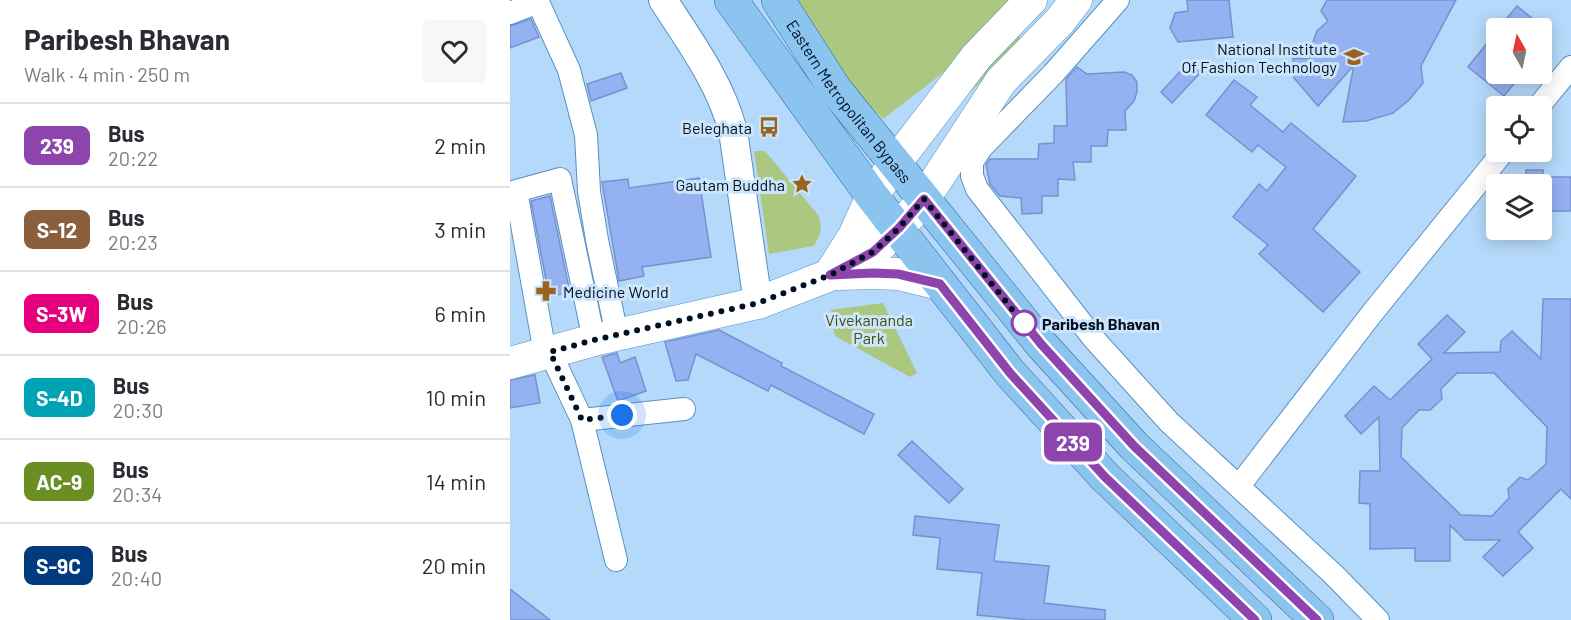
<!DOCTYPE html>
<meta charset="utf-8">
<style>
body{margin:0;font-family:Barlow,sans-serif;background:#f7f7f7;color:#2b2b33;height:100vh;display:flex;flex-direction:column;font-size:22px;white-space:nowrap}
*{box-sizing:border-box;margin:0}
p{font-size:20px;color:#7c7c81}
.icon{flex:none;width:33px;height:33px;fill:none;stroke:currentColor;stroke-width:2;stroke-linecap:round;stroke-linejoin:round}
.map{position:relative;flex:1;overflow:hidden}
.details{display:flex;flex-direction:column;background:#fff;width:510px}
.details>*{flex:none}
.badge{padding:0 12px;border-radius:9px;font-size:21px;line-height:39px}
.needle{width:39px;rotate:351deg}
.buttons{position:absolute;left:976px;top:18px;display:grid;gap:12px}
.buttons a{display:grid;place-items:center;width:66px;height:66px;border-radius:6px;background:#fff;box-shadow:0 3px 15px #0003;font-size:30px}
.you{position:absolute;width:30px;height:30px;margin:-15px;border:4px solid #fff;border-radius:50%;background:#1a73e8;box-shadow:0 0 0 9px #1a73e833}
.map>.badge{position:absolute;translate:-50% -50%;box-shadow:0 0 0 3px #fff}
.round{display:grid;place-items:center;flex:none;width:63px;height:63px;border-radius:6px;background:#f7f7f7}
.headline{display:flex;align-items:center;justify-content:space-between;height:102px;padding:0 24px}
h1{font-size:28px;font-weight:700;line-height:45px}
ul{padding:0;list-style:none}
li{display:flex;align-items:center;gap:18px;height:84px;padding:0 24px;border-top:2px solid #e1e1e2}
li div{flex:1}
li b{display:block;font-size:22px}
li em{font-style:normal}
li .badge{min-width:66px;font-weight:700;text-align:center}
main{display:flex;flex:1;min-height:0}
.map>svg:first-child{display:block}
</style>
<main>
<section class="details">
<div class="headline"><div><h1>Paribesh Bhavan</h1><p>Walk · 4 min · 250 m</p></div><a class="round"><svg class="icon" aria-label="heart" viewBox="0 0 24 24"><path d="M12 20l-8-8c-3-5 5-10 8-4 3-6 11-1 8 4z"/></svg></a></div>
<ul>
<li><span class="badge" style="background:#8e44ad;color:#fff">239</span><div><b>Bus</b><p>20:22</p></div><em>2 min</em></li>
<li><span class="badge" style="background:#8b5e3c;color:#fff">S-12</span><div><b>Bus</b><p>20:23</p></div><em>3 min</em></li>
<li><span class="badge" style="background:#e6007e;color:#fff">S-3W</span><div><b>Bus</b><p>20:26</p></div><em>6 min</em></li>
<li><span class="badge" style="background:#00a3b4;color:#fff">S-4D</span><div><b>Bus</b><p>20:30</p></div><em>10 min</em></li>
<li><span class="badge" style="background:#6b8e23;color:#fff">AC-9</span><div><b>Bus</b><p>20:34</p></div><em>14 min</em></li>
<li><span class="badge" style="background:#003b80;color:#fff">S-9C</span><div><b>Bus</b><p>20:40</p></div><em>20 min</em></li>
</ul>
</section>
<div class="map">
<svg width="1061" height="620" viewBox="0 0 1061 620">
<rect width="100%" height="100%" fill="#b5d9fa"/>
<g fill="#acc880">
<polygon points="281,0 509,0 459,53 373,119 335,79"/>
<polygon points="508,35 511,38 480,73 444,107 392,144"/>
<path d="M 244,151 L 255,151 L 308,215 C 313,227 311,236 303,246 L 259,254 Z"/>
<polygon points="373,303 407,373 400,377 325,336 321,310"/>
</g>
<g fill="#94b1f1" stroke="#7691cf" stroke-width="1.5" fill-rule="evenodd">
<polygon points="677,0 719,0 723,37 668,42 660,28 665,13 678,11"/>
<polygon points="817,0 946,0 911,66 913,83 899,100 883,113 856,121 833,122 844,65 808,106 784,78 783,58 800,59 802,45 807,31 818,21 811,11"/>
<polygon points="1007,6 1034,28 989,28"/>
<polygon points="21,19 29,37 0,48 0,26"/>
<polygon points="987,31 987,74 1012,74 994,96 958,67"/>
<polygon points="679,62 690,73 662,103 651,92"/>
<polygon points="567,67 577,74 614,72 622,75 627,82 627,92 624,101 615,111 616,130 598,130 597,146 581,146 581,162 563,162 565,180 548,179 548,196 532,196 532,213 512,214 511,198 490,196 480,184 476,165 480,159 528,159 529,144 544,143 544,126 557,126 556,79"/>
<polygon points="111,73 117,88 81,101 77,84"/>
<polygon points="724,80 747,97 740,105 773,132 781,123 846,176 803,229 850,272 813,312 749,254 758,245 723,217 749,184 757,191 776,167 748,145 742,152 696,115"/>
<polygon points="1016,170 1033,170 1033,177 1061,177 1061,211 1032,211 1032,184 1016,184"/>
<polygon points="189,178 201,257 132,267 134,276 109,281 92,182 118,179 119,188"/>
<polygon points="40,196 60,293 39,296 21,201"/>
<path d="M 1033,299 L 1061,299 L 1061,499 L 1051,489 L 1008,532 L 1023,548 L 993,576 L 973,557 L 990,540 L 955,540 L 940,525 L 940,561 L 905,561 L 905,548 L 860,549 L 860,504 L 849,503 L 850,471 L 870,471 L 869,417 L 851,434 L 835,416 L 864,386 L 880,400 L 922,359 L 908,344 L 937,315 L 955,332 L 934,353 L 990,352 L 991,341 L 1002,331 L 1031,359 ZM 947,373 L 984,373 L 1037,427 L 1036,464 L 1018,480 L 1010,477 L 998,489 L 999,498 L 982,516 L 951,515 L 891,457 L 892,428 L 909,410 L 920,410 L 932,399 L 931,389 Z"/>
<polygon points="209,330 272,363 271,366 364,414 354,434 261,385 258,391 186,354 178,380 166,381 155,342"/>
<polygon points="107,353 110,363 125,357 136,391 108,401 92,357"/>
<polygon points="25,375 30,403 0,408 0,380"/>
<polygon points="402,441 453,489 439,503 388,455"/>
<polygon points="405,516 489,525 484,561 539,566 534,603 595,610 595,620 518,620 467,615 472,573 427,569 430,538 403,535"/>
<polygon points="0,589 40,620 0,620"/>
</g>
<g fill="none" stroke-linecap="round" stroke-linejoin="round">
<g stroke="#5691c4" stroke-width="24">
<g id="minor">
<polyline points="27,0 59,70 76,135 79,191 87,240 107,335"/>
<polyline points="608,0 543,74 471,148 462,162 462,176 467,189 584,339 659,422 823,574 868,620"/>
<polyline points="0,13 28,2"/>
<polyline points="1029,106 1061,67"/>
<polyline points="40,352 72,420 174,409"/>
<polyline points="35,353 6,191 50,179 84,340"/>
<polyline points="72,420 106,560"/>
<polyline points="729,486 863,312 993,152"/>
</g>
</g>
<g stroke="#5691c4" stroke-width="30">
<path id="tertiary" d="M 153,0 C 180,42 210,82 223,131 L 248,303"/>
</g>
<g stroke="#5691c4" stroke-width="33">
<g id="secondary">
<polyline points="320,274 344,236 362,196 386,162 467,56 521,0"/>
<polyline points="328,274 363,273 388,274 430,284"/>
<polyline points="0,363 84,340 248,303 320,275 363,252 389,228 414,199 491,81 549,22 566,0"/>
</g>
</g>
<g stroke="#296ca1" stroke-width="34">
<g id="primary">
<polyline points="221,0 362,196 500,373 595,477 745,620"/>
<path id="s1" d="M 268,0 L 325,89 L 531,344 L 624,446 L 807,620"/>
</g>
</g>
<use href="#minor" stroke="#fff" stroke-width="22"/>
<use href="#tertiary" stroke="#fff" stroke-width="28"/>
<use href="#secondary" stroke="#fff" stroke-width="32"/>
<use href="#primary" stroke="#8cc4f0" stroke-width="33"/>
</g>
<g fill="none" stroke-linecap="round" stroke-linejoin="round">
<g stroke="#fff" stroke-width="14">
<polyline id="line" points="745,620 595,477 500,373 430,284 388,274 363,273 320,275 363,252 389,228 414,199 531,344 624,446 807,620"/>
</g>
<use href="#line" stroke="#8e44ad" stroke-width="9"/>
<polyline stroke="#001022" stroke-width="6" stroke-dasharray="0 10.8" points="112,415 72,420 40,352 84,340 248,303 320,275 363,252 389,228 414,199 517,328 514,323"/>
</g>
<defs>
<g id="university-bare" transform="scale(1.62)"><path d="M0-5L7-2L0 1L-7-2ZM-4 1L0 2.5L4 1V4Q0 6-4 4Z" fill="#9b6320" stroke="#cde5fb" stroke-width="2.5" paint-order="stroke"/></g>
<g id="bus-bare" transform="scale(1.62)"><path d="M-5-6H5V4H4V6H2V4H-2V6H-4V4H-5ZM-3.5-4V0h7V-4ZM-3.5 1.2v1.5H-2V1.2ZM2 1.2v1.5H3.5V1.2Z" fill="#9b6320" stroke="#cde5fb" stroke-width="2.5" paint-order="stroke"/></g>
<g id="sight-bare" transform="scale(1.62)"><path d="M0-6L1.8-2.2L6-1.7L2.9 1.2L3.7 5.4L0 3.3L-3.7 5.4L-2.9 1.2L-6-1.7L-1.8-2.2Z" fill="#9b6320" stroke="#cde5fb" stroke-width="2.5" paint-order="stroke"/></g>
<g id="pharmacy-bare" transform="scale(1.62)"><path d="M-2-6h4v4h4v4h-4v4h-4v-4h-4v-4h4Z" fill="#9b6320" stroke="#cde5fb" stroke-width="2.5" paint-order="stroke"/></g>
</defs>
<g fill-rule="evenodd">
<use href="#university-bare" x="844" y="57"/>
<use href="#bus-bare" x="259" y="127"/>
<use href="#sight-bare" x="292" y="184"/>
<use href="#pharmacy-bare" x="36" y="291"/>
</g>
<circle fill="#fff" stroke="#8e44ad" stroke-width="3" cx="514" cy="323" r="12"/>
<g text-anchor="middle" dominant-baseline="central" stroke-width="6" stroke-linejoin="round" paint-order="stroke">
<g font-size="16" fill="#001022" stroke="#cde5fb" text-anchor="end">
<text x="827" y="48">National Institute<tspan x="827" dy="18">Of Fashion Technology</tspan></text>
<text x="242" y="127">Beleghata</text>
<text x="275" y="184">Gautam Buddha</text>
<text x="53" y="291" text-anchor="start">Medicine World</text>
</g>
<g font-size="16" fill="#001022" stroke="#cde5fb">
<text stroke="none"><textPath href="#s1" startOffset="124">Eastern Metropolitan Bypass</textPath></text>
</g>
<g font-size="16" fill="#3d5112" stroke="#cde5fb">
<text x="359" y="319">Vivekananda<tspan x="359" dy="18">Park</tspan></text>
</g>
<g font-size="16" font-weight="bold" fill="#001022" stroke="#cde5fb" text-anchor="start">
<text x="532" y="323">Paribesh Bhavan</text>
</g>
</g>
</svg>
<div class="buttons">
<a><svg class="needle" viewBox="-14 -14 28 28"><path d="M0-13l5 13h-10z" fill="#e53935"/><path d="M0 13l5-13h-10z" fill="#7c7c81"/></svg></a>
<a><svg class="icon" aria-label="locate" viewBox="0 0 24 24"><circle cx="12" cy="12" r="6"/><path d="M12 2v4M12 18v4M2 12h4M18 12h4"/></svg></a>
<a><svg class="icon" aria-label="layers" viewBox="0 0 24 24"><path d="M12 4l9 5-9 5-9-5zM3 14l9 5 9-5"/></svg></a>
</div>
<div class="you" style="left:112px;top:415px"></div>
<b class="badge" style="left:563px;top:442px;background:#8e44ad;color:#fff">239</b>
</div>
</main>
